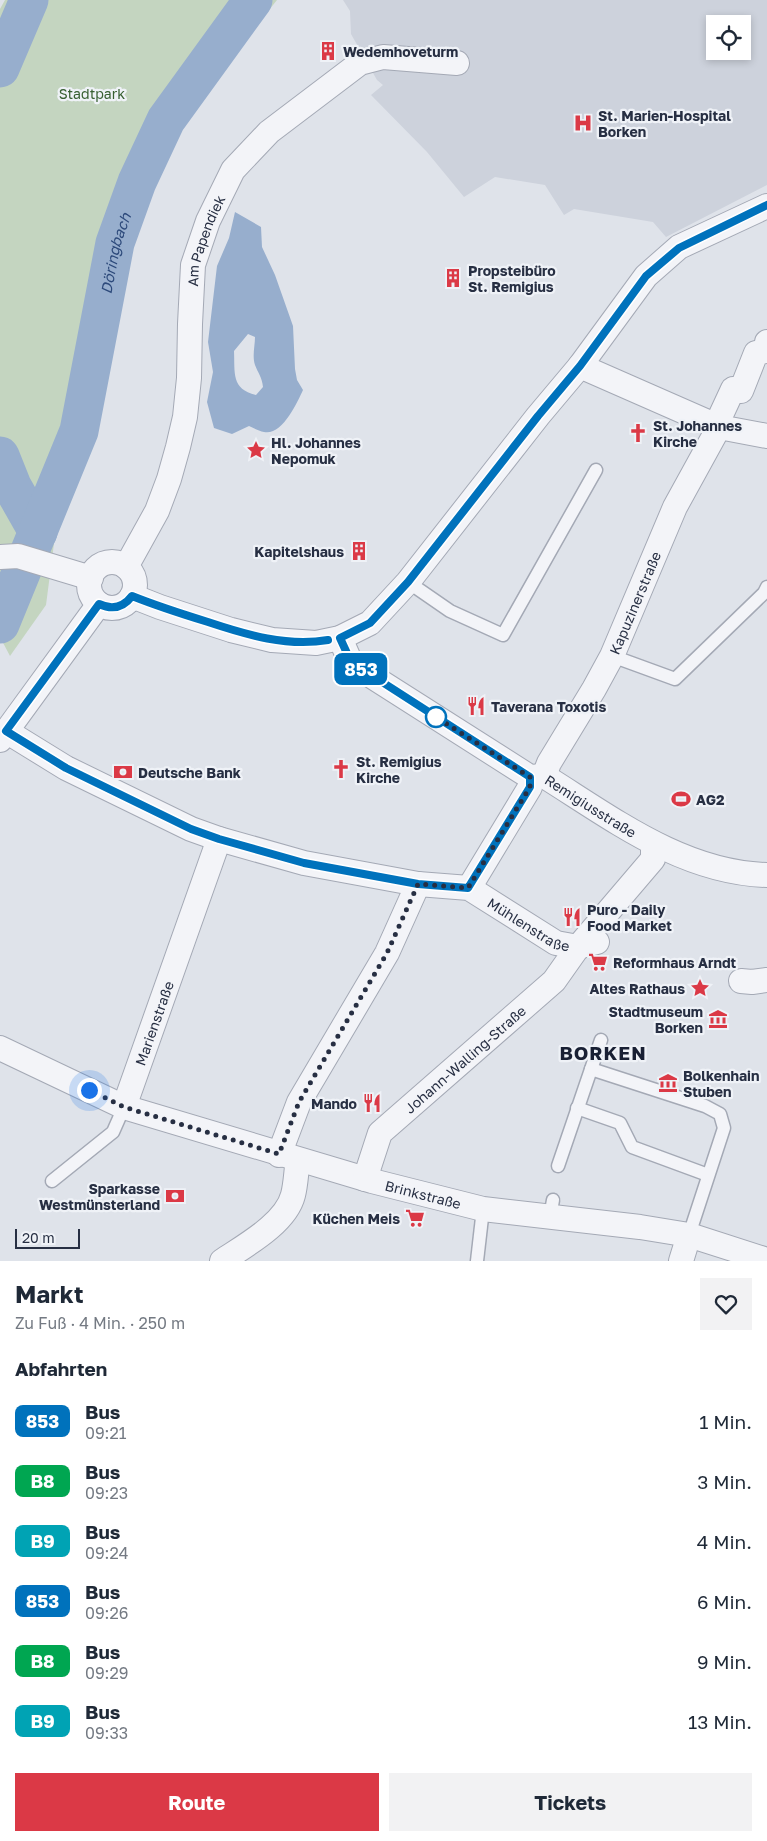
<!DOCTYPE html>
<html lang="de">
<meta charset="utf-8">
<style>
body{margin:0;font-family:"Golos Text",sans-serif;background:#f2f2f3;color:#1f2937;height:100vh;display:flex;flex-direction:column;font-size:19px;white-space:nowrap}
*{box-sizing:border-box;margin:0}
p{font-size:16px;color:#747a83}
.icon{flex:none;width:28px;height:28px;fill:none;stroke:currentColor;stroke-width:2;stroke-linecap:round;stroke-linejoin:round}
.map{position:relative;height:1261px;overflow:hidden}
.panel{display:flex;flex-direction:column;background:#fff;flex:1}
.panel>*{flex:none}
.badge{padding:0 10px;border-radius:8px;font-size:18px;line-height:32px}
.buttons{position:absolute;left:706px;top:15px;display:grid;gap:10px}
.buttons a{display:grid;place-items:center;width:45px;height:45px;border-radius:0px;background:#fff;box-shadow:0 2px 8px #0003;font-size:25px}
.scale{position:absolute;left:15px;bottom:12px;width:65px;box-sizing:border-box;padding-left:5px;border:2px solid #272f43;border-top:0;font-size:14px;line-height:18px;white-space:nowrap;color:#272f43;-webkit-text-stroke:4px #eff2f7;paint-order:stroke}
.you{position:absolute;width:25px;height:25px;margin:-12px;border:4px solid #fff;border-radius:50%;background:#1a73e8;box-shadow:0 0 0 8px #1a73e833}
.map>.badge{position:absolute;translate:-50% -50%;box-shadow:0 0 0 2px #fff}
h2{padding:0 15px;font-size:19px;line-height:45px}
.round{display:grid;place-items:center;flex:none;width:52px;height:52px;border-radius:0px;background:#f2f2f3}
.headline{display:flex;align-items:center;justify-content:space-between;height:85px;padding:0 15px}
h1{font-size:24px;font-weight:700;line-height:38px}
.action{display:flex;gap:10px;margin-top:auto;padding:10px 15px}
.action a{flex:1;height:58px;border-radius:0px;background:#db3946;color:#fff;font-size:20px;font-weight:700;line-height:58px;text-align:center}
.action a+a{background:#f2f2f3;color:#1f2937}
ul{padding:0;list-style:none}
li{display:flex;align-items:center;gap:15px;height:60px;padding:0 15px}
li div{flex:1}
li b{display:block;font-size:19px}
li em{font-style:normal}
li .badge{min-width:55px;font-weight:700;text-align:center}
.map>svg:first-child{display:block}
</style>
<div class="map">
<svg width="767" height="1261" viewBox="0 0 767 1261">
<rect width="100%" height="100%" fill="#dfe3ea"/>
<path fill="#cdd2dc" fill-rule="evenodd" d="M 343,0 L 767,0 L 767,185 L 666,237 L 653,222 L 574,209 L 564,215 L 545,185 L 495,177 L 464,197 L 427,152 L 371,95 L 383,85 L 377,80 L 351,34 L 350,11 ZM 715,24 L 742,24 L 742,51 L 715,51 Z"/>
<polygon fill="#c4d5c0" points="5,0 277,0 179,124 140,206 102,395 56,528 46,605 10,656 0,637 0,9"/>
<path fill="#97aecd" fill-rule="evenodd" d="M 235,212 L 261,227 L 262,247 L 275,275 L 293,326 L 295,369 L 297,380 L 303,390 C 297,403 282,436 264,432 C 259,431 253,428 249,426 L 232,434 L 214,428 L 207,402 L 213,372 L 208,342 L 217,266 L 229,238 ZM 248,334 L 255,337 C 255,346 252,356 255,365 C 258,373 262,377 263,387 L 256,395 C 231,389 235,373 234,351 Z"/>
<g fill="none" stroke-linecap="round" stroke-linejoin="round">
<g stroke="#97aecd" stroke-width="39">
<polyline points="0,68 29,0"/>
<polyline points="0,456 12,486 38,532"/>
<path id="s1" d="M 0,624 L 79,431 L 115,243 L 137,182 L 166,120 L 253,0"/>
</g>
<g stroke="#a4a9b5" stroke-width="15">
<g id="lane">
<polyline points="408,582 450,611 503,635 596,470"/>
<polyline points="612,656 675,679 764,593 767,587"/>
<polyline points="591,1069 705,1106 720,1114 724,1128 689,1235"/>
<polyline points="577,1108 620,1123 632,1147 708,1175"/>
<polyline points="558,1166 601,1040"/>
<polyline points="52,1181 113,1132 124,1107"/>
<polyline points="550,1217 553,1200"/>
<polyline points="477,1261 483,1209"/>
</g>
</g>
<g stroke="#a4a9b5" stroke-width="26">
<g id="street">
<polyline points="580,366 719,427 767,436"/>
<polyline points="0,557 18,556 91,578"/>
<circle cx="112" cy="585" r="23"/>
<path id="s2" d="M 126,567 L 157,511 L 169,479 L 178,447 L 185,417 L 189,378 L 190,324 L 193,265 L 208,221 L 233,170 L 269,132 L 360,63 L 383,57 L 457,63"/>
<polyline points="132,596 160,607 231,630 272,640 316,643 340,638 370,623 408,582 538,416 580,366 646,276 679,247 767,206"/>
<path id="s3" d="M 340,638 L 351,663 L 530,777 L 544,776 C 613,819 683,873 767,875"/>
<path id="s4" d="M 6,731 L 66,768 L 191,829 L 219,839 L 304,863 L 418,884 L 469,888 L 556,943 L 578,947 L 597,942"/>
<polyline points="0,740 99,604"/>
<path id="s5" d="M 544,776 L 549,763 L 594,689 L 612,656 L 675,507 L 719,427 L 720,417 L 733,389 L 741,391 L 756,353 L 766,351 L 767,342"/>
<polyline points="469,888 530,787 530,777"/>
<polyline points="741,981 752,982 767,980"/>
<path id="s6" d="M 0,1048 L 124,1107 L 372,1181 L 483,1209 L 640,1227 L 689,1235 L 767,1260"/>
<path id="s7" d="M 124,1107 L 219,839"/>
<polyline points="279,1155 299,1102 387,953 418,884"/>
<path id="s8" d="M 365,1179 L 380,1133 L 554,981 L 578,947 L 653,859 L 653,843"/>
<path d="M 222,1261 C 246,1245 286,1223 293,1195 C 296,1184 296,1171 298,1160"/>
<polyline points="681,1261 689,1235"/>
</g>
</g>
<use href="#lane" stroke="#f3f4f8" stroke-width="12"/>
<use href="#street" stroke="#f3f4f8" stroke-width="24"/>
</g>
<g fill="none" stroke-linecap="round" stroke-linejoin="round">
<g stroke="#fff" stroke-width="11">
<path id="line" d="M 328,640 C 287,647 247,635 208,622 C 182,614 157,606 132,596 C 123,608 112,610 99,604 L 6,731 L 66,768 L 191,829 L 219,839 L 304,863 L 418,884 L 468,888 L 530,787 L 530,777 L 351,662 L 340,638 L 370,623 L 408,582 L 538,416 L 580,366 L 646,276 L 679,248 L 767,205"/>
</g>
<use href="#line" stroke="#0072bc" stroke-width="8"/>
<polyline stroke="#272f43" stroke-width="5" stroke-dasharray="0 9" points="89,1090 124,1107 279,1154 299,1102 387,953 418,884 468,888 530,787 530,777 436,717"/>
</g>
<defs>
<g id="building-bare" transform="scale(1.5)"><path d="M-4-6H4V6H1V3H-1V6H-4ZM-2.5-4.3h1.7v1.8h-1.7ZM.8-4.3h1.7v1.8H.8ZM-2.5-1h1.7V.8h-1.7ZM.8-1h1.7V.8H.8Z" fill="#db3946" stroke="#eff2f7" stroke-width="2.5" paint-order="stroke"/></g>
<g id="hospital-bare" transform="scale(1.5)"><path d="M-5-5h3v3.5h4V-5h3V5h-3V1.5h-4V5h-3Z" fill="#db3946" stroke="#eff2f7" stroke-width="2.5" paint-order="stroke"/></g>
<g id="church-bare" transform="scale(1.5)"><path d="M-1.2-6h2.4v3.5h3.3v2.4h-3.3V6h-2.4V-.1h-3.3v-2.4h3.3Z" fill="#db3946" stroke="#eff2f7" stroke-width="2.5" paint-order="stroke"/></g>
<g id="sight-bare" transform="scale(1.5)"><path d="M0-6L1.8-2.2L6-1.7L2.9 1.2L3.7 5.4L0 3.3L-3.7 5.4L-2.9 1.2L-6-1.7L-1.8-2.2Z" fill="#db3946" stroke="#eff2f7" stroke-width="2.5" paint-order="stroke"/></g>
<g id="restaurant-bare" transform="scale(1.5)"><path d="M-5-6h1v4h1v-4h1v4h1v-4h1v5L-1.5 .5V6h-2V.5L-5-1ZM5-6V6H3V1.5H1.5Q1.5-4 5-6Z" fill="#db3946" stroke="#eff2f7" stroke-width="2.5" paint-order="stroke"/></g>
<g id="bank-bare" transform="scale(1.5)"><path d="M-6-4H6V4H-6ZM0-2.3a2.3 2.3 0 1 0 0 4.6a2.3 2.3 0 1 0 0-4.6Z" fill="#db3946" stroke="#eff2f7" stroke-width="2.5" paint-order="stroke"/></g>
<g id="stadium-bare" transform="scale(1.5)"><path d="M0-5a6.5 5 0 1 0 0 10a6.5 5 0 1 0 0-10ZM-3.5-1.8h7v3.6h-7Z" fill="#db3946" stroke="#eff2f7" stroke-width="2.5" paint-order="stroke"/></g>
<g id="supermarket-bare" transform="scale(1.5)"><path d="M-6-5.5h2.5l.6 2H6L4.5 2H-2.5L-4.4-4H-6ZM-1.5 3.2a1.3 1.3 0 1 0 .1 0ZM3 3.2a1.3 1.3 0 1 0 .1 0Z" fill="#db3946" stroke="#eff2f7" stroke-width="2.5" paint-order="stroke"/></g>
<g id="museum-bare" transform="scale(1.5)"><path d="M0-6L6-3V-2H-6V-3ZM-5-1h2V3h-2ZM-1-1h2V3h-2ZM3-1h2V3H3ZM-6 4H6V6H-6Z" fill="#db3946" stroke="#eff2f7" stroke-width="2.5" paint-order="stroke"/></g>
</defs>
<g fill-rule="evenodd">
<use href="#building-bare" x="328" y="51"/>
<use href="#hospital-bare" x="583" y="123"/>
<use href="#building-bare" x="453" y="278"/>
<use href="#church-bare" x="638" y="433"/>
<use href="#sight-bare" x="256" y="450"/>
<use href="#building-bare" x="359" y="551"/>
<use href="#restaurant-bare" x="476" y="706"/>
<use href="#church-bare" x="341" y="769"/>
<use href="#bank-bare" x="123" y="772"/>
<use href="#stadium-bare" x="681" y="799"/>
<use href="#restaurant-bare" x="572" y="917"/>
<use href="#supermarket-bare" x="598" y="962"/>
<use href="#sight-bare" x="700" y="988"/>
<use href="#museum-bare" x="718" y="1019"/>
<use href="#museum-bare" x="668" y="1083"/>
<use href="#restaurant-bare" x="372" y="1103"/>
<use href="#bank-bare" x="175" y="1196"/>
<use href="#supermarket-bare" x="415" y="1218"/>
</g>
<circle fill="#fff" stroke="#0072bc" stroke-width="2.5" cx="436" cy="717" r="10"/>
<g text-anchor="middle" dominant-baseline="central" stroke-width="4.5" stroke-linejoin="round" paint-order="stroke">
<g font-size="14" font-weight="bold" fill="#272f43" stroke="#eff2f7" text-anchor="start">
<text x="343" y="51">Wedemhoveturm</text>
<text x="598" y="115">St. Marien-Hospital<tspan x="598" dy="16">Borken</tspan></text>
<text x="468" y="270">Propsteibüro<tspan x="468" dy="16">St. Remigius</tspan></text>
<text x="653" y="425">St. Johannes<tspan x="653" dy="16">Kirche</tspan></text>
<text x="271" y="442">Hl. Johannes<tspan x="271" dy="16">Nepomuk</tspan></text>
<text x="344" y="551" text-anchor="end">Kapitelshaus</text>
<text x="491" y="706">Taverana Toxotis</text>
<text x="356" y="761">St. Remigius<tspan x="356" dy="16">Kirche</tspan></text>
<text x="138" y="772">Deutsche Bank</text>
<text x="696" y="799">AG2</text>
<text x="587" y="909">Puro - Daily<tspan x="587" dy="16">Food Market</tspan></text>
<text x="613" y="962">Reformhaus Arndt</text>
<text x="685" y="988" text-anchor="end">Altes Rathaus</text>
<text x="703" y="1011" text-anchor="end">Stadtmuseum<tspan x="703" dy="16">Borken</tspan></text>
<text x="683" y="1075">Bolkenhain<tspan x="683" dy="16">Stuben</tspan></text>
<text x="357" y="1103" text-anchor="end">Mando</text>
<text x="160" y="1188" text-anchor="end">Sparkasse<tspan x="160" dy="16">Westmünsterland</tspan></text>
<text x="400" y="1218" text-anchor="end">Küchen Meis</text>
</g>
<g font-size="14" fill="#386032" stroke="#eff2f7">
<text x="92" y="93">Stadtpark</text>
</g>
<g font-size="14" fill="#272f43" stroke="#eff2f7">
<text stroke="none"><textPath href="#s2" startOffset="341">Am Papendiek</textPath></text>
<text stroke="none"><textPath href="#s5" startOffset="196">Kapuzinerstraße</textPath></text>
<text stroke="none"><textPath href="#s3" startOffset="309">Remigiusstraße</textPath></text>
<text stroke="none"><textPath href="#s4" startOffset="565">Mühlenstraße</textPath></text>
<text stroke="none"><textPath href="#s7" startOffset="89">Marienstraße</textPath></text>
<text stroke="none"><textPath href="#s8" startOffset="161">Johann-Walling-Straße</textPath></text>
<text stroke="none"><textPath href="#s6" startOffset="449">Brinkstraße</textPath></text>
</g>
<g font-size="15" font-style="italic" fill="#2d4a7b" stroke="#eff2f7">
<text stroke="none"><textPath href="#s1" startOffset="390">Döringbach</textPath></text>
</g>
<g font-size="19" font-weight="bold" letter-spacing="1" fill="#192034" stroke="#eff2f7">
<text x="603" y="1052">BORKEN</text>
</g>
</g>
</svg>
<div class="buttons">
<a><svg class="icon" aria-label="locate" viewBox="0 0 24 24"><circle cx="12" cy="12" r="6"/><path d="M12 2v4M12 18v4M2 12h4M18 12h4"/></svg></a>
</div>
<div class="scale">20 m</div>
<div class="you" style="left:89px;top:1090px"></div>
<b class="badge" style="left:361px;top:669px;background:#0072bc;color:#fff">853</b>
</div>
<section class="panel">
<div class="headline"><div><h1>Markt</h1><p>Zu Fuß · 4 Min. · 250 m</p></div><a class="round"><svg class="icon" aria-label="heart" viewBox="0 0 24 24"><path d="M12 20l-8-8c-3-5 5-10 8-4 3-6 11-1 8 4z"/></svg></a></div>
<h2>Abfahrten</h2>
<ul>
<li><span class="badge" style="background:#0072bc;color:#fff">853</span><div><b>Bus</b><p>09:21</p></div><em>1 Min.</em></li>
<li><span class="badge" style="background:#00a651;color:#fff">B8</span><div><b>Bus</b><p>09:23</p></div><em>3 Min.</em></li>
<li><span class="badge" style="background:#00a3b4;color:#fff">B9</span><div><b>Bus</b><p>09:24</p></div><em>4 Min.</em></li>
<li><span class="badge" style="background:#0072bc;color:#fff">853</span><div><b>Bus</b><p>09:26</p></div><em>6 Min.</em></li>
<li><span class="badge" style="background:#00a651;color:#fff">B8</span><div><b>Bus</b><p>09:29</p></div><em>9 Min.</em></li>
<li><span class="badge" style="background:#00a3b4;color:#fff">B9</span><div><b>Bus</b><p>09:33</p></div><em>13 Min.</em></li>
</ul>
<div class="action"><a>Route</a><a>Tickets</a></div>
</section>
